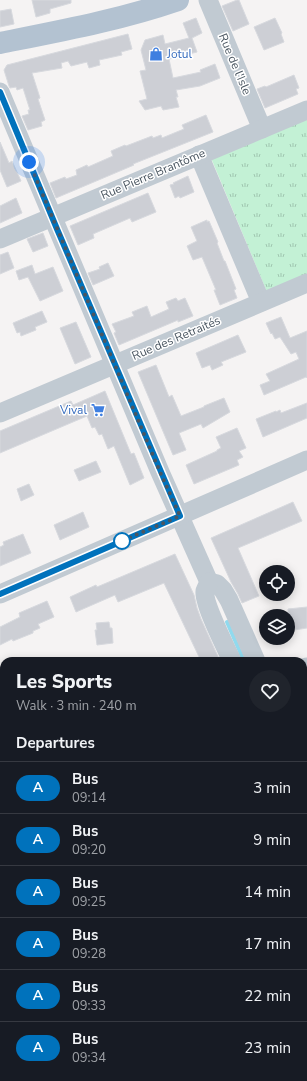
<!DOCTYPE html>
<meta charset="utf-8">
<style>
body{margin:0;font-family:"Nunito Sans",sans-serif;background:#20242c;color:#f1f3f6;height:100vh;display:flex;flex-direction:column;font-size:15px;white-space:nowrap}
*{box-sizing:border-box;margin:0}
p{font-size:13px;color:#9ea1a6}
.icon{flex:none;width:22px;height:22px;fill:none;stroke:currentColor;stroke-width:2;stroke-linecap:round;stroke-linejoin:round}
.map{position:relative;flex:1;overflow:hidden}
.sheet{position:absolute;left:0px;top:657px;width:307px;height:424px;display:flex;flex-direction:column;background:#171b24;border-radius:12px 12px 0 0;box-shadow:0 2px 10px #0003}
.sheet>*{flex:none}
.badge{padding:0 8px;border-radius:13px;font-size:14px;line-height:26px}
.fabs{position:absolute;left:259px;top:565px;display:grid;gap:8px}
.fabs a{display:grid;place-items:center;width:36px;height:36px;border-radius:50%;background:#171b24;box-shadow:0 2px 10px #0003;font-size:20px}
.you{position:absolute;width:20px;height:20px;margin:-10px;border:3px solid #fff;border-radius:50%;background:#1a73e8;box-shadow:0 0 0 6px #1a73e833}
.map>.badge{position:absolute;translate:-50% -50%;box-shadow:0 0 0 2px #fff}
h2{padding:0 16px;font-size:15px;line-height:36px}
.round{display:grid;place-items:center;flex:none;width:42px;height:42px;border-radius:21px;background:#20242c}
.headline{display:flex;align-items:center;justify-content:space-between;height:68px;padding:0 16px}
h1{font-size:19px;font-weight:800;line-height:30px}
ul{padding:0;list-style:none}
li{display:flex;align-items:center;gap:12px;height:52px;padding:0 16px;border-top:1px solid #363941}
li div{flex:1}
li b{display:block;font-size:15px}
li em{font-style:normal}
li .badge{min-width:44px;font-weight:700;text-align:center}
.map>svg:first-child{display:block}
</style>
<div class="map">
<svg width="307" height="1081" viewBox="0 0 307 1081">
<defs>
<pattern id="park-tufts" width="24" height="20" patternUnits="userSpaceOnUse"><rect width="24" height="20" fill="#c3f1d5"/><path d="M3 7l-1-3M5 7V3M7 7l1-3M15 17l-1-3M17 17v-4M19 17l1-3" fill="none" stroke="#a0c6b0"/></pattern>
</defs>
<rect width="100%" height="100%" fill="#f5f3f3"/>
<polygon fill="#e6e4e5" points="4,741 4,925 0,928 0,743"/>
<polygon fill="url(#park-tufts)" points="307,118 307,275 267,292 211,158"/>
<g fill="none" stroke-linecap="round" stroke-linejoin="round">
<polyline stroke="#90daee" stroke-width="4" points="227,622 244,661"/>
</g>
<g fill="#cdcfd5" stroke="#d7d9de">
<polygon points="32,0 71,0 71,3 50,9 50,13 36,17"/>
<polygon points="237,0 239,0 249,24 233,31 222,6"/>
<polygon points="11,9 14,24 0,27 0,11"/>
<polygon points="196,18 202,33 192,38 197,52 169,59 173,78 201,72 200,70 215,64 220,78 200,86 176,90 178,97 176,97 179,107 163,110 161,106 145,110 139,101 147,99 140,71 146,70 141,50 145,40 163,35 165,44 189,38 183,23"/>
<polygon points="275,18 282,33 281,34 284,42 264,50 254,27"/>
<polygon points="128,34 132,49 121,52 122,55 99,60 100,65 89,68 87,62 71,66 68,61 61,63 62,68 32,73 40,98 38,99 45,120 41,122 42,126 28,130 22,116 29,114 28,110 30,110 23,88 17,90 16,87 10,88 9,86 4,70 7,65"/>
<polygon points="294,75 299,88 296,89 298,94 265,108 257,89 265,86 266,87"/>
<polygon points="206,115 213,132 133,164 134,165 56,198 50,183 65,177 66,179 77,175 76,170 87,165 88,167 113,156 111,151 125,145 126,146 152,136 153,138 161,135 162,138 184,129 182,125"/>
<polygon points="0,142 9,163 12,161 21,181 7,187 0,170"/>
<polygon points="188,176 194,192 180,198 179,196 175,198 170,185 174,184 173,183"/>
<polygon points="148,193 156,212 132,222 130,218 93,234 94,238 78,245 70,226"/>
<polygon points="16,198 22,213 0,223 0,206"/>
<polygon points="207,220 207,222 209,221 218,242 217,243 224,261 225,261 236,289 234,290 237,298 220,305 214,290 216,290 202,257 193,260 187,246 197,241 191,227"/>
<polygon points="43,233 48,246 33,252 27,239"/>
<polygon points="8,252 14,268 0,274 0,255"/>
<polygon points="108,263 114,276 93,285 88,273 100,269 99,267"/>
<polygon points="32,265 35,274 53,267 63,291 40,301 28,277 19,280 16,271"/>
<polygon points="176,298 178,301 185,298 193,316 178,322 178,320 119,345 114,333 116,332 112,324 134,316 132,312 147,306 151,317 169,309 166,302"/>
<polygon points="42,311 47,322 35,327 36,330 21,336 20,332 17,333 13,323"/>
<polygon points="281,317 290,338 307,331 307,378 306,377 264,395 260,385 270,381 266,374 299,359 296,352 291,354 280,337 275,339 272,333 271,334 266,323"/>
<polygon points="76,322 91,357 75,364 60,328"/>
<polygon points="238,335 246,352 221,362 223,365 212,370 210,365 202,368 196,353"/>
<polygon points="156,365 169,397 172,395 181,416 204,407 204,406 224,398 230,412 203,428 201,424 179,433 186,450 173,455 138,372"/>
<polygon points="105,391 131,454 134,453 144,478 130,485 114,446 108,449 102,434 99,435 95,427 92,428 87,416 0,453 0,431 71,401 73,405"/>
<polygon points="307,403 307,418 263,437 256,419 276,411 276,412 280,410 281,413"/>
<polygon points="237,428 246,448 239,451 243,457 237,460 239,465 194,484 186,465 217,451 217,450 221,448 216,437"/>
<polygon points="96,461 101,472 79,481 74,470"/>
<polygon points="29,484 34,495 21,501 17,489"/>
<polygon points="293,502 302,521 238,548 259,596 242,603 238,594 231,582 211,538"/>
<polygon points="83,512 89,527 60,540 54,525"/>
<polygon points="23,534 31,553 0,566 0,547 4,545 3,542"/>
<polygon points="175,554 194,595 197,608 201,619 220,661 201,661 164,583 118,602 115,595 76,612 70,597 96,585 97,587"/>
<polygon points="47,601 54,617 38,624 40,628 33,631 33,633 13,641 12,639 0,645 0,627 20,617 19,613"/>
<polygon points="307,607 307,628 288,631 288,609"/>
<polygon points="109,622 110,628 112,628 113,643 97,645 95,630 97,630 96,623"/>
</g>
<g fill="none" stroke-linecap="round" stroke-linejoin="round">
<g stroke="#c1cad2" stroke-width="19">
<polyline points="208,0 262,129"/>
<polyline points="0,92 160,472 209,582"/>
<polyline points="199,155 261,302"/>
<polyline points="0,239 307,110"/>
<polyline points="0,413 307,283"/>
<polyline points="209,582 217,584 223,590 229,600 256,661"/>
<path d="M 209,582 C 208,585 206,588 205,591 C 203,603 226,648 232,661"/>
<polyline points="0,594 307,460"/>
<polyline points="303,668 307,667"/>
<polyline points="0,677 4,687"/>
</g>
<path stroke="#b3c2d1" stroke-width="22" d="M 0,43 C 60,31 120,20 178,0"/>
</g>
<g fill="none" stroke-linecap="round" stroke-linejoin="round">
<g stroke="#fff" stroke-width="9">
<polyline id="line" points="0,92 57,229 180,516 0,594"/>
</g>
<use href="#line" stroke="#0072bc" stroke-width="6"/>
<polyline stroke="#4a5661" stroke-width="4" stroke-dasharray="0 7.2" points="29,162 160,472 180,516 117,543 122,541"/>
</g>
<defs>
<g id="shop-bare" transform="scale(1.08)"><path d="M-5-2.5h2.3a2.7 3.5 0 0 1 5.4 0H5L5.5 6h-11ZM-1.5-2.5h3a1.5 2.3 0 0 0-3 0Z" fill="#3f7fe0" stroke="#fff" stroke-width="2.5" paint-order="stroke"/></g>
<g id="supermarket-bare" transform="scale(1.08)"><path d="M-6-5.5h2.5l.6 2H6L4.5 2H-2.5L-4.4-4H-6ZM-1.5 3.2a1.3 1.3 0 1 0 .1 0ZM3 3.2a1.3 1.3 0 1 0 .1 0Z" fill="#3f7fe0" stroke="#fff" stroke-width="2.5" paint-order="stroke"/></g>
</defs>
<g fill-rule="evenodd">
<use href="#shop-bare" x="156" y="54"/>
<use href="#supermarket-bare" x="98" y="410"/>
</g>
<circle fill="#fff" stroke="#0072bc" stroke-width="2" cx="122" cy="541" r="8"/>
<g text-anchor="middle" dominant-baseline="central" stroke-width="3" stroke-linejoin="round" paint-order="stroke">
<g font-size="12" fill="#366cbe" stroke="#fff" text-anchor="start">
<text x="167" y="54">Jotul</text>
<text x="87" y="410" text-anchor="end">Vival</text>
</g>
<g font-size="12" fill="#4a5661" stroke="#fff">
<text transform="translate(235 64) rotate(67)">Rue de l'Isle</text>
<text transform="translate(153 174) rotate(-23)">Rue Pierre Brantôme</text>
<text transform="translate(176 338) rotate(-23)">Rue des Retraités</text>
</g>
</g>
</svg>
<div class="fabs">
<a><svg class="icon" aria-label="locate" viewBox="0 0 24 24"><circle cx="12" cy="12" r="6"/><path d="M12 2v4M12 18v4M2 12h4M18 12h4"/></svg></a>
<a><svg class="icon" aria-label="layers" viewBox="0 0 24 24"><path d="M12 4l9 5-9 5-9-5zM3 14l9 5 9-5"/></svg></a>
</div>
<div class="you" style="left:29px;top:162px"></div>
<section class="sheet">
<div class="headline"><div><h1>Les Sports</h1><p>Walk · 3 min · 240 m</p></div><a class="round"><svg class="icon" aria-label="heart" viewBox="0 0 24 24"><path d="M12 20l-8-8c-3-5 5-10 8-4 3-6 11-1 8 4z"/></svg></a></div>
<h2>Departures</h2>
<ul>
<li><span class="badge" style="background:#0072bc;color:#fff">A</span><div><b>Bus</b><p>09:14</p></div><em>3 min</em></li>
<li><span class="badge" style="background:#0072bc;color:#fff">A</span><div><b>Bus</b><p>09:20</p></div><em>9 min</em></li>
<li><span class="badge" style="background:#0072bc;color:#fff">A</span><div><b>Bus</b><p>09:25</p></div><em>14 min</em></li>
<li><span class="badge" style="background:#0072bc;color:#fff">A</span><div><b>Bus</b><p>09:28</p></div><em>17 min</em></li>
<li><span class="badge" style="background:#0072bc;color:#fff">A</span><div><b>Bus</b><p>09:33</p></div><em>22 min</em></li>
<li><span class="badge" style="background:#0072bc;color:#fff">A</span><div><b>Bus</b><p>09:34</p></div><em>23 min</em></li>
</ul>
</section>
</div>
